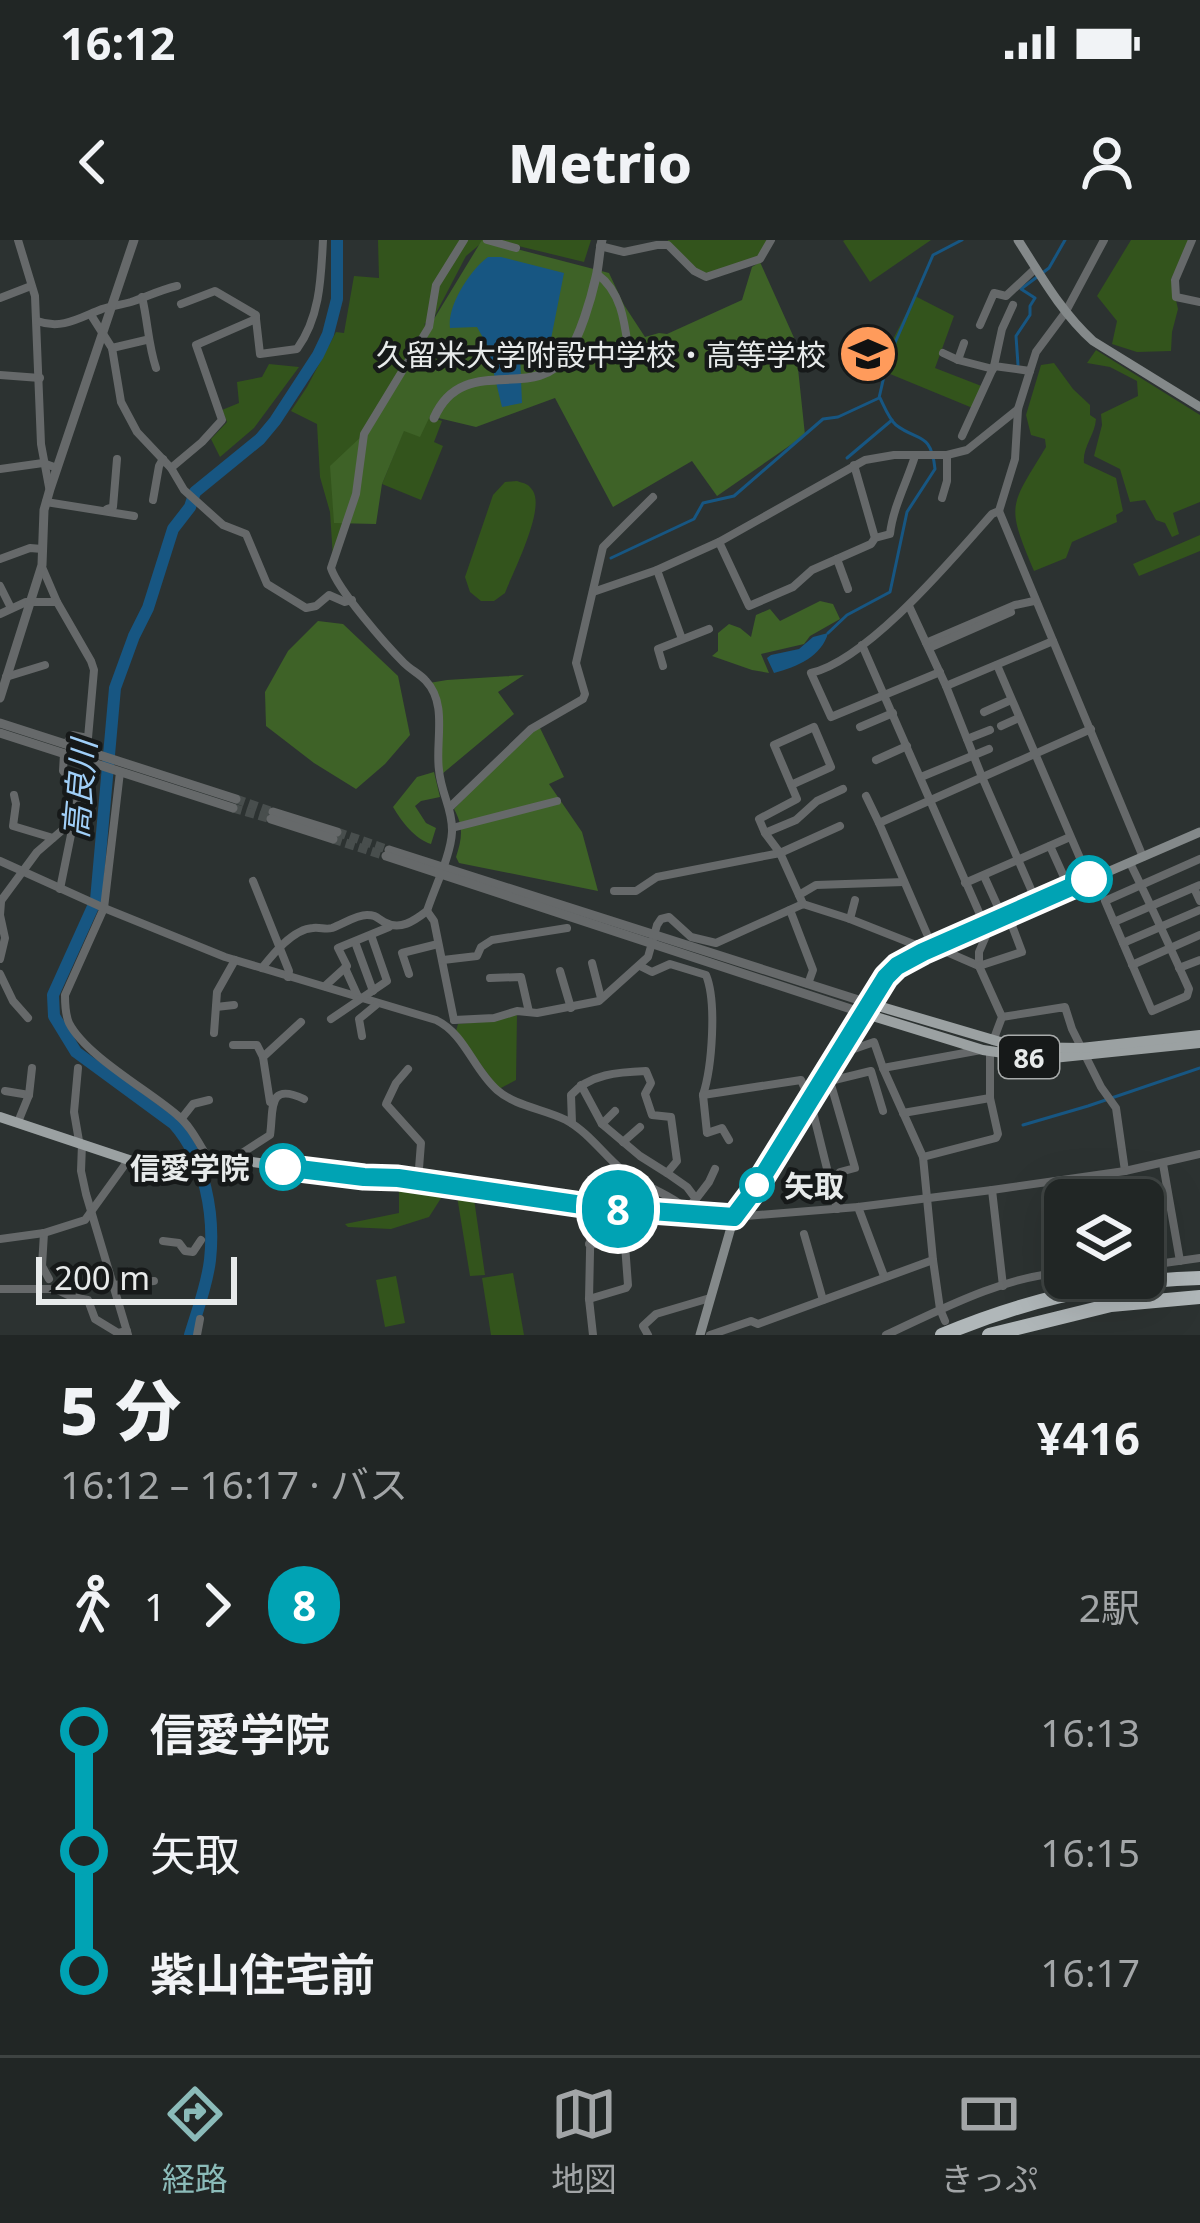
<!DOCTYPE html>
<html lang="ja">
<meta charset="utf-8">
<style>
body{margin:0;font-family:"Noto Sans","Noto Sans JP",sans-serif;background:#2d3232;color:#f1f3f6;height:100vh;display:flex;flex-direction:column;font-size:45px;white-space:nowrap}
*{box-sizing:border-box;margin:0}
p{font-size:39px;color:#a2a5a7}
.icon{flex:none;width:66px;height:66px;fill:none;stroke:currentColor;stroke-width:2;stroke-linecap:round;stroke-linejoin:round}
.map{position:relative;height:1095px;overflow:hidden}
.drawer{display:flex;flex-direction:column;background:#212625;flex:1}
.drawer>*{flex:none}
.badge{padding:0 24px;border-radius:39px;font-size:42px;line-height:78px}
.controls{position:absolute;left:1044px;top:939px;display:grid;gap:24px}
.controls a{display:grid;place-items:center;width:120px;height:120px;border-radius:18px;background:#212625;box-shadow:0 12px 48px #0002,0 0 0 3px #3e4342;font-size:60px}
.scale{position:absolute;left:36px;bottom:30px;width:201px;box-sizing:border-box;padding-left:12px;border:6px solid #e7eaea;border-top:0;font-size:33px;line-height:42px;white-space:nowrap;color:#e7eaea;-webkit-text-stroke:9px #161919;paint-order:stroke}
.map>.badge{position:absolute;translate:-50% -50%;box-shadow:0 0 0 6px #fff}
.legs{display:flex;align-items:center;gap:18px;height:132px;padding:0 60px;font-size:39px}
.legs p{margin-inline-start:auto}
.summary{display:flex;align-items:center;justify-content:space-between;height:204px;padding:0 60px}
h1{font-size:66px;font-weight:800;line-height:90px}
ul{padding:0 60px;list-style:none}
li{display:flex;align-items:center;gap:42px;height:120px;font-size:45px}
li i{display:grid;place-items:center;width:18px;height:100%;margin:0 15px;background:currentColor}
li i::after{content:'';width:30px;height:30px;margin:-15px;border:9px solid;border-radius:50%;background:#212625}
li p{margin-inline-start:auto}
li:first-child i{background:linear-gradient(#0000 50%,currentColor 0)}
li:last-child i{background:linear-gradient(currentColor 50%,#0000 0)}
.status{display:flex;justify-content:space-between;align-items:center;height:84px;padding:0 60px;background:#212625;direction:ltr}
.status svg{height:33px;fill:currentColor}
header{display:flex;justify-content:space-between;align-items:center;height:156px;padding:0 60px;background:#212625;font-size:54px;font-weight:800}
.dock{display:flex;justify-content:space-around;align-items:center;height:168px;border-top:3px solid #3e4342;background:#212625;font-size:33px;color:#a2a5a7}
.dock a{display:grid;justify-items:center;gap:6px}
.dock .on{color:#8bbbb9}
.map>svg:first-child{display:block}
</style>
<div class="status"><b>16:12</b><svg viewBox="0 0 49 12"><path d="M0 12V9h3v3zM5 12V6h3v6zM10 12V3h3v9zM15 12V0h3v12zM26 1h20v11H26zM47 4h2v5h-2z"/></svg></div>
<header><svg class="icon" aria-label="back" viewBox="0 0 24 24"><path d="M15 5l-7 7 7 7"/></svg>Metrio<svg class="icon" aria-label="person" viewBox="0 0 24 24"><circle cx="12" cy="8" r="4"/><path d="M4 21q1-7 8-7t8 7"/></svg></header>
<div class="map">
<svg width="1200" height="1095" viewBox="0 0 1200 1095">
<rect width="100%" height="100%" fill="#2c3231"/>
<g fill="#33541c">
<polygon points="378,0 485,0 466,16 433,79 424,84 429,87 360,236 333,318 330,272 320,237 317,184 291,171 307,147 336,92 344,93 354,36 379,38"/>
<polygon points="494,0 591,0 584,22"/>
<polygon points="668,0 766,0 768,5 760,19 706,37 668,5"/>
<polygon points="845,0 931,0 870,42 843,1"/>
<polygon points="1131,0 1192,0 1171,39 1178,69 1172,92 1171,111 1137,112 1112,104 1117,81 1097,56"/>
<polygon points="915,56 954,76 935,128 984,147 975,169 878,129"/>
<polygon points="1096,110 1200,175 1200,262 1173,273 1179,294 1172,297 1165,283 1156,280 1145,260 1130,262 1120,229 1094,216 1102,185 1101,174 1138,156 1137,141 1110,127 1087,123"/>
<path d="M 1054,123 L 1073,149 L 1090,165 L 1090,175 L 1096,179 C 1095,195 1082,208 1084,223 L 1116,238 L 1123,271 L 1116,275 L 1117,282 L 1072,302 L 1066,318 L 1034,331 C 1006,264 1009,268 1046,207 L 1045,199 L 1031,195 L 1026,175 L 1041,125 Z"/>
<polygon points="269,124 299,127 254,188 220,217 211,199 227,182 222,170 239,163 237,142 262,137"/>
<polygon points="429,176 442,181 434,202 443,206 421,260 382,244 404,190"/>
<path d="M 517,241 C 525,244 528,243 533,251 C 545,270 513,332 505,353 L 494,361 L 481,361 L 470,352 L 465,337 L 493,255 L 505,242 Z"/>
<polygon points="1200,295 1200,311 1139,336 1133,324"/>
<polygon points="517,774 516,840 499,849 456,791 458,784 494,781"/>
<polygon points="399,947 438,951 439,955 443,955 429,977 391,989 348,987 345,984 399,973"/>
<polygon points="457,956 474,959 485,1035 470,1036"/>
<polygon points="513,1033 524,1095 491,1095 482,1038"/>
<polygon points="396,1036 405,1083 385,1087 376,1040"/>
</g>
<g fill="#3e6227">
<polygon points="482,0 609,33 624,65 645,97 659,93 667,94 742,60 752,27 760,22 795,100 805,195 717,256 692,221 613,267 555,158 476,187 430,176 420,197 404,191 382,244 376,284 334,283 330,226 364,194"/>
<polygon points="820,361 833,364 840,379 810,396 804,404 761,414 769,433 752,430 712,416 718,411 718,393 729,384 740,388 751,397 756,375 770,369 780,381"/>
<polygon points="318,381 343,384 398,436 410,495 385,524 356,549 314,523 266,486 265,452 288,411"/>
<polygon points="524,435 498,452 514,474 442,534 441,488 429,443 447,440"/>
<path d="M 540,488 L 564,537 L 549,544 L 582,592 L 598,651 L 459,623 L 456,617 C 462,598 464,587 454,569 L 529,491 Z"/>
<path d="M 434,532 L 440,557 L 421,561 L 415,566 L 426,583 L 436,588 L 431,604 C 415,599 402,582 393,567 L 417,537 Z"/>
</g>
<g fill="#175682">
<path d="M 488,17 L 501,17 L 564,33 L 551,99 L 535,103 L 520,116 L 522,163 L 502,167 L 487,105 L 477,87 L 450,88 C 447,66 470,30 488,17 Z"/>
<path d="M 828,393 C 822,416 797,427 774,433 L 767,418 L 771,415 L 799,409 L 813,397 Z"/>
</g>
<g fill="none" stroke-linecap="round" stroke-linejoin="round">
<g stroke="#175682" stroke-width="3">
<polyline points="1018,125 1016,96 1030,75 1030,66 1035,58 1021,49 1049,28 1065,0"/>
<polyline points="847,218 892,180"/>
<polyline points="611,318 694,279 703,263 734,256 823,179 838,177 879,158 888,119 933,15 962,0"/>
<path d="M 828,393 L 847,375 L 890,352 L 907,272 L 935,229 C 931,191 918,202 896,185 C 889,179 884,166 880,158"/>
<polyline points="1023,885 1088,866 1200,828"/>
</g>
<path stroke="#175682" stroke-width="12" d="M 190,1095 C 197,1071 207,1046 210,1020 C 215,975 205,919 174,884 L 76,812 L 54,776 L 53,755 L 96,660 L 115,448 L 134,396 L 148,368 L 173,289 L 190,267 L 195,252 L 260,199 L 275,181 L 318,115 L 328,94 L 337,59 L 337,0"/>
<g stroke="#484e4d" stroke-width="9" stroke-dasharray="9 4.5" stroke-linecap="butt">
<polyline points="236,559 273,572"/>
<polyline points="233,568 271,579"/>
<polyline points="337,592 389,610"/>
<polyline points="333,599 386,616"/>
</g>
<g stroke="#66696a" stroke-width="8">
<polyline points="18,0 35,56 41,204 49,247"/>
<polyline points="487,0 516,8"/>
<polyline points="1192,0 1175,40 1176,57 1200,62"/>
<polyline points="600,6 624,12 657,5 668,5 694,31 706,37 760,19 771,0"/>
<path d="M 597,34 C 623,53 625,86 629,115"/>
<path d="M 142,57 C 148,82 148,104 156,128"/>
<polyline points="0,58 31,46"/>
<polyline points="181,64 215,51 256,75 256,79"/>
<polyline points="1013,65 1002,89 994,126 1030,131"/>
<polyline points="91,75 112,108 121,162 137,192 171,228 184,250 223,285 246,294 267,344 306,368 316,366 329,355 345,362 352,360"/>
<path d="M 37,81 C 62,90 79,78 102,69 C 111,66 121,65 131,62 C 146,57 160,50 177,46"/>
<polyline points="980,85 994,53 1006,56 1036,28"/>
<polyline points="112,108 146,100"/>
<polyline points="943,113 958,120 993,129"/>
<polyline points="958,120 964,103"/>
<polyline points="0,135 40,138"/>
<polyline points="962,196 994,126"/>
<polyline points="854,225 875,298"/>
<path d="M 171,228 L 202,202 L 222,180 L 196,105 L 256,79 L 260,114 L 297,109 C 320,77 321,39 323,0"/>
<polyline points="0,229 43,223 57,228"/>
<polyline points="942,258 947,241 947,215"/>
<polyline points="153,260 159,226 163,219"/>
<polyline points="46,262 134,276"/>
<polyline points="107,269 113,267 117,219"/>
<polyline points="999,271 1143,617"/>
<path d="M 719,302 L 749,366 L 793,347 L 812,330 L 871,304 L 875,298 L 890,294 C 893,267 907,242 915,216"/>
<polyline points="0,319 30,308 42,309"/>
<polyline points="837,319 848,349"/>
<polyline points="42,327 57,362"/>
<polyline points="657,330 682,399"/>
<polyline points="0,346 11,368"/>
<polyline points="593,352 657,330 719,302 865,220 894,215 947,215 967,210 1018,169"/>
<polyline points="909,366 946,446"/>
<polyline points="0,374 26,362 57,362 91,421 94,430 88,498 72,495 66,504"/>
<polyline points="926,403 1015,365 1034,361"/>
<polyline points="862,405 985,686"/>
<polyline points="929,408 1011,372"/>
<polyline points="997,425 1089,639"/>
<polyline points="663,426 658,409 709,389"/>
<path d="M 940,432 L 831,477 L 811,433 C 868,420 953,318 992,274 L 999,271 L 1015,219 L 1018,169 L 1036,112 L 1065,73 L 1104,0"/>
<polyline points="6,437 45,425"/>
<polyline points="984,472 1011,460"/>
<polyline points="1001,486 1019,478"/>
<polyline points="860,487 893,473"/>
<polyline points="967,499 990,490"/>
<polyline points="876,520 907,506"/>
<path d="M 120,532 L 104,668 L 65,755 C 65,764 65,774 69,783 C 86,816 148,850 177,875 C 191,886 200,906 210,921"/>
<polyline points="921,537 989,509"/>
<polyline points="14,555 16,564 13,586 53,598"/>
<polyline points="866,556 879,583"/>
<polyline points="450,567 531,489 583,459 585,454 576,423 603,307 653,257"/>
<polyline points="840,586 780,613 765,593 796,580 817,561 843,549"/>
<polyline points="452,588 557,561"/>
<polyline points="765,593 759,579 797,559 774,505 814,487 831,527 791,545"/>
<polyline points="1050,606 1069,648"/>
<path d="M 0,621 L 104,668 L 225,717 L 436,780 C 465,794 473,829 497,850 C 515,866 544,869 566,880 C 588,892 603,914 622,930 C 645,948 673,954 693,975"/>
<path d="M 1130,623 C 1151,665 1170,707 1189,749 L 1187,756 L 1152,771 L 1105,661 L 1200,619"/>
<polyline points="984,636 1003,678"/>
<polyline points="253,641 289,731 288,737"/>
<polyline points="965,643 1070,597"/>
<polyline points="1194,648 1200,661"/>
<polyline points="60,649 74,580"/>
<polyline points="614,651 636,651 657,637 780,613 803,664"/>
<polyline points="799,655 816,645 904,642"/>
<polyline points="0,662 37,612 74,580 79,550 63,531 64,514"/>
<polyline points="1037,663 982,537 946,446 1053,401"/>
<polyline points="790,670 813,730 808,744"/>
<polyline points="427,671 434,681 454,780"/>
<polyline points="850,679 855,660"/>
<polyline points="1114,682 1200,645"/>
<polyline points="355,702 373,751"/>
<polyline points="1123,703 1200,670"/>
<polyline points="938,705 940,709 979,726 979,712 989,689 987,685"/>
<polyline points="933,708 879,583 1091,489"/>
<polyline points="0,719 5,698 0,675 1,662"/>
<polyline points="443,720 477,716 481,707 492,700 567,688"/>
<polyline points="592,723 601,758"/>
<polyline points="1132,725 1200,695"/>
<path d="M 640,726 L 652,732 L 670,724 L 706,735 C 717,762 712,827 703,855"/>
<path d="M 262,728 C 273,714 293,689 313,688 C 320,687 326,690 332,688 C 343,684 356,675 367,675 C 376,675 377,678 384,682 C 400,691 414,681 427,671 C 434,649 451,615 452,592 C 453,570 441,553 439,530 C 435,502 448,464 426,441 C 420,434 411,430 404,423 C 386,405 338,350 331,328 L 356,254 L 364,194 L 429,87 L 436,45 L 464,0"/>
<polyline points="345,728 359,759"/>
<polyline points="1179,728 1200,720"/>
<polyline points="560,731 571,768"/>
<polyline points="0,734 13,761 28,778"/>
<polyline points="409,734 402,713 438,704"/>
<polyline points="490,738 521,737 529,772"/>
<polyline points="325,746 347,726 338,708 389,687"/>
<polyline points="216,767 234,765"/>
<polyline points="1002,777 1065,767 1072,789 1101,847 1116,868 1125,931"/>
<polyline points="331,779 387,741 371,695"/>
<polyline points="454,780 494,778 517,771 537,773 599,761 648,717 657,685 661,679 669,677 691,697 716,703 803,664 850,679 921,707 923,712"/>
<polyline points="214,793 217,752 235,720"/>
<polyline points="362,796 359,779 376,765"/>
<polyline points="993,801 1002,777 979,726 1022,712 1008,675"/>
<polyline points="233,805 257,805 263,817"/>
<polyline points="844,808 851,810 874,802 883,828 923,917 933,1020 940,1069 945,1081"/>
<polyline points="78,828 74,872 79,901"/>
<polyline points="883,828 981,810"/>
<polyline points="408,829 396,843 386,864 421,903 418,941"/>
<polyline points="824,837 830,841 855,928 840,932"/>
<polyline points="830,841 871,831 883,871"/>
<polyline points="581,845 602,884 640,916 667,933"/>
<polyline points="5,851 29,855"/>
<polyline points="270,862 263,817 301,782"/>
<polyline points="903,873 990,858"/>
<polyline points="182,878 193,864 209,860"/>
<polyline points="18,882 29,855 32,828"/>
<path d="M 572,883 L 571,855 C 590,834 618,832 646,831 L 651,843 L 645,854 L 652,875 L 671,877 L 677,921 L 667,933 L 687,947 L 696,959 L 686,969"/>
<polyline points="602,884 615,871"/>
<polyline points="729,900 722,888 707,893 703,855 801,840 810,860 837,969"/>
<polyline points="623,902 640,887"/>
<polyline points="82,904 81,931 86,954 128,1095"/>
<polyline points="923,917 996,898 998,894 990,858 990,811"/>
<path d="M 237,920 L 242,913 L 270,895 C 274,871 266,841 304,859"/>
<polyline points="1163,924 1180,1021"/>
<polyline points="992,950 1003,1046"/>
<polyline points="696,959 709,942 715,929"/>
<polyline points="591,966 589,1059 593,1095"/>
<polyline points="858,967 884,1036"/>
<polyline points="734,977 858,967 992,950 1125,931 1200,914"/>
<polyline points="44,993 42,1026 49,1039"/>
<polyline points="804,994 823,1060"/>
<polyline points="0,999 44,993 85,980 129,919"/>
<polyline points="163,1001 179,1003 185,1011 193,1012 201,1000"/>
<polyline points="1143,1026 1200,1018"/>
<polyline points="113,1045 154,1041"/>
<polyline points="1,1049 55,1049 72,1057 88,1060 95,1079 118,1093 127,1091"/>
<polyline points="589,1059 626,1048 628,1045 625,1005 589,1004"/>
<polyline points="197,1095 200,1079"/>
<polyline points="648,1095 643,1086 656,1074 710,1058"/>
<polyline points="710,1095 751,1081 758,1084 933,1020"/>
<path d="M 886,1095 C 942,1069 1002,1037 1065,1032"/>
</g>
<g stroke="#66696a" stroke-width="9">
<path d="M 434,178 C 463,111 535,164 567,115 C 580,97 591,59 596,37 C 599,25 599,12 602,0"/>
<polyline points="0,458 42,325 44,270 50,249 134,0"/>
<polyline points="0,483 236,559"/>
<polyline points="0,493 233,568"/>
<polyline points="273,572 337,592"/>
<polyline points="271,579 333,599"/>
<polyline points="389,610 868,763"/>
<polyline points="386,616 863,773"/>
</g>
<g stroke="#84898a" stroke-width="9">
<path d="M 1018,0 C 1041,36 1061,72 1093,101 L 1200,167"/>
<path d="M 868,763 C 886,737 895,727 923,712 L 1200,592"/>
<polyline points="700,1095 734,977"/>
</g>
<g stroke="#9ba1a2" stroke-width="10">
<polyline points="863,773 983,810 1043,819 1200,803"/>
<polyline points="0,877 135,922 185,924 237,920 364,937 398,938 597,967 734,977 844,808 868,763 1017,807 1081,808 1200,795"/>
</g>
<g stroke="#b0b7b9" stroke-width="14">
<path d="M 942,1095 C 1025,1060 1110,1040 1200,1038"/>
<polyline points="989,1095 1111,1065 1200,1057"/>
</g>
</g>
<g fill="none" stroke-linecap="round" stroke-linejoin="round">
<g stroke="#fff" stroke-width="27">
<polyline id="line-1" points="283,927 364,937 398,938 596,967 734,977 755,949 886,737 897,726 923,712 1089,639"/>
</g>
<use href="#line-1" stroke="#00a3b4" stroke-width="18"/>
</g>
<defs>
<g id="school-disc" transform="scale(3)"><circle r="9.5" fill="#ff9b5b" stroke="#161919"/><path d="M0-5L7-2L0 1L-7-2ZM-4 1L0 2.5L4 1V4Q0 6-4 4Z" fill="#111"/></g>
</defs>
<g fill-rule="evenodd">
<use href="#school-disc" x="868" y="114"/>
</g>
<g fill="#fff" stroke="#00a3b4" stroke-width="6">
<circle cx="1089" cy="639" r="21"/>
<circle cx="283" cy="927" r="21"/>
<circle cx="757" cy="945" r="15"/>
</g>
<g text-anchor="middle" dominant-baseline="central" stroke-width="9" stroke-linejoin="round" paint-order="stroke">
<rect fill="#161919" stroke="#a8abab" stroke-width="3" x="999" y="796" width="60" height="42" rx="9"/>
<g font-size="27" font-weight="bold" fill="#e7eaea">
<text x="1029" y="817">86</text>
</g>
<g font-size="30" fill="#e7eaea" stroke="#161919" text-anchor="end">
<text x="826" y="114">久留米大学附設中学校・高等学校</text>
</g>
<g font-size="30" font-weight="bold" fill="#e7eaea" stroke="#161919" text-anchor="end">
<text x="250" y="927">信愛学院</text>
<text x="784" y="945" text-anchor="start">矢取</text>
</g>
<g font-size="33" font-style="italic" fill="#a0cff8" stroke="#161919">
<text transform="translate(79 549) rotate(-85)">高良川</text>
</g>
</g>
</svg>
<div class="controls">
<a><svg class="icon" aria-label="layers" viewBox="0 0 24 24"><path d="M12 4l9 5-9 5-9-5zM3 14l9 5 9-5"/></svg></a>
</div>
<div class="scale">200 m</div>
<b class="badge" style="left:618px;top:969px;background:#00a3b4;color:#fff">8</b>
</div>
<section class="drawer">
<div class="summary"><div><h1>5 分</h1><p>16:12 – 16:17 · バス</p></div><b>¥416</b></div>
<div class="legs"><svg class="icon" aria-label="walk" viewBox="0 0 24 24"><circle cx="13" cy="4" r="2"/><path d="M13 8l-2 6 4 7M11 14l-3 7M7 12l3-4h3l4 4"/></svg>1<svg class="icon" aria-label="forward" viewBox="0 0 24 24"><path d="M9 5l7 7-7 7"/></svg><b class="badge" style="background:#00a3b4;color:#fff">8</b><p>2駅</p></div>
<ul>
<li><i style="color:#00a3b4"></i><b>信愛学院</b><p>16:13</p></li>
<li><i style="color:#00a3b4"></i><span>矢取</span><p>16:15</p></li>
<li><i style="color:#00a3b4"></i><b>紫山住宅前</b><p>16:17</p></li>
</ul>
</section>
<nav class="dock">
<a class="on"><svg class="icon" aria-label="directions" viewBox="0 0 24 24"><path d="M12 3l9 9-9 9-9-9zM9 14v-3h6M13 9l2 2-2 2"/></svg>経路</a>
<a><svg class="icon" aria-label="map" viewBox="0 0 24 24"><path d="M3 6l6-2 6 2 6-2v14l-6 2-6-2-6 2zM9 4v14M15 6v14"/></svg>地図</a>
<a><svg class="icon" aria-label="tickets" viewBox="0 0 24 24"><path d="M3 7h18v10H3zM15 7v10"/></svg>きっぷ</a>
</nav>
